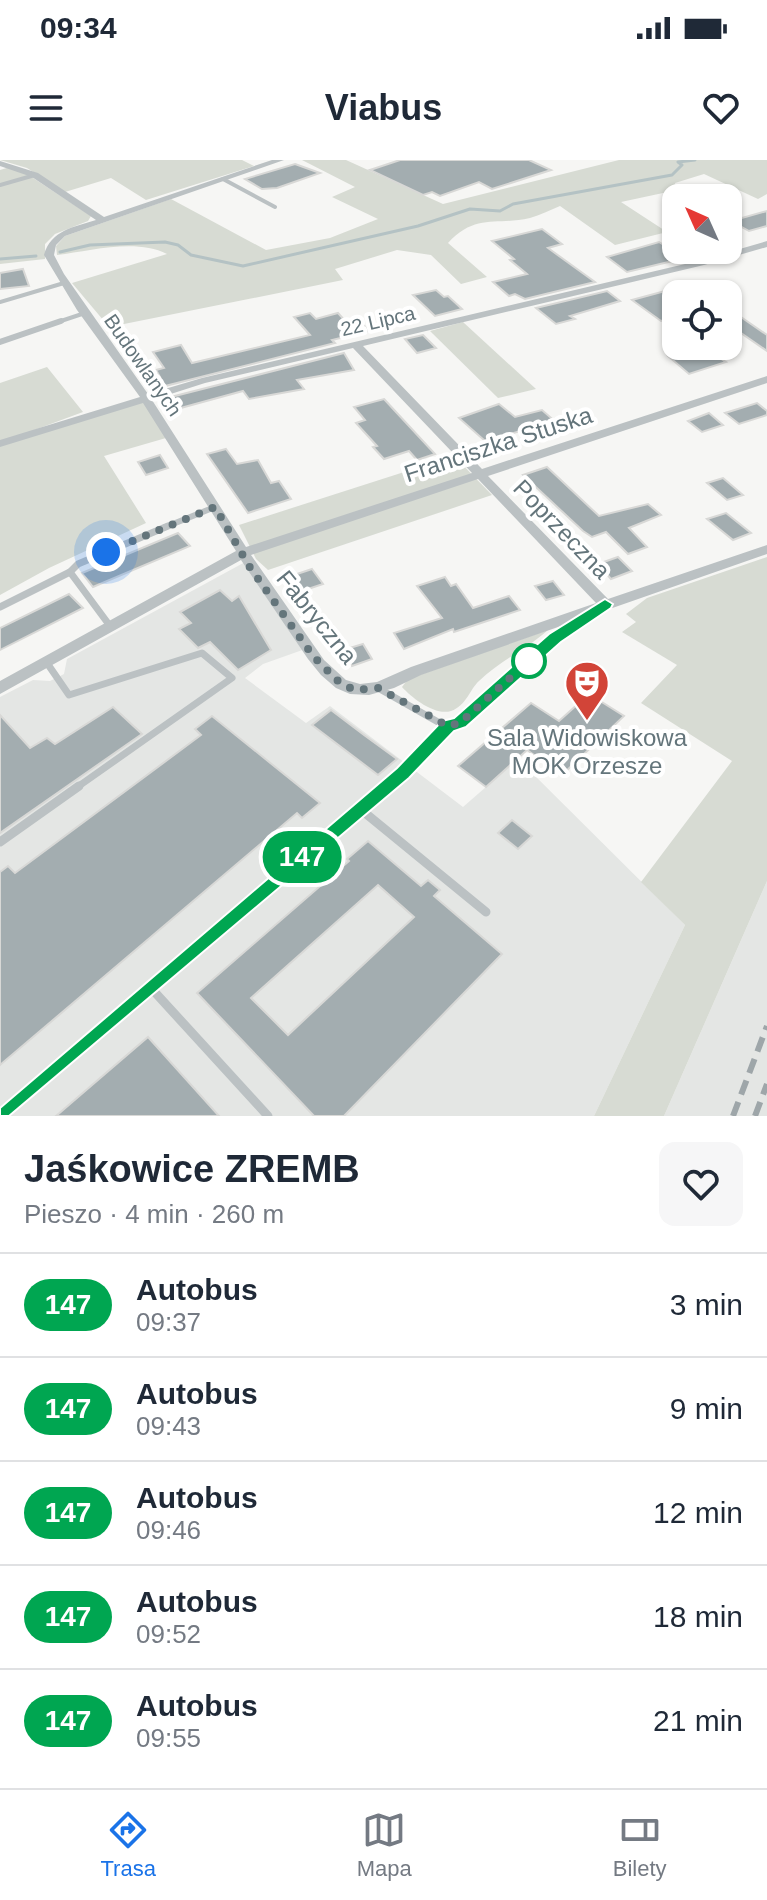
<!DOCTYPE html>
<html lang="pl">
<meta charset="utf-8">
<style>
body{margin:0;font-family:Arial,sans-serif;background:#f6f6f7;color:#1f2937;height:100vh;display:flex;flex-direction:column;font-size:30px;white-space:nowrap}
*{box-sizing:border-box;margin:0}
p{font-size:26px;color:#747a83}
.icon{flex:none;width:44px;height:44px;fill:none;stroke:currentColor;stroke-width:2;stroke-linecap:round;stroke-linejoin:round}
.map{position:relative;height:956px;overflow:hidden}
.panel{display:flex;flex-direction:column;background:#fff;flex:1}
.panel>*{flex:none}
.badge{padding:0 16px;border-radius:26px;font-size:28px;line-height:52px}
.needle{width:52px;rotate:315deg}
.tools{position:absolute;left:662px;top:24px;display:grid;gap:16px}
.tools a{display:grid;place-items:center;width:80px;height:80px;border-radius:16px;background:#fff;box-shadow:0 2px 6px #0004;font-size:40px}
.you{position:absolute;width:40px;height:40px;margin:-20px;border:6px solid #fff;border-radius:50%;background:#1a73e8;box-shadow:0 0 0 12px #1a73e833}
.map>.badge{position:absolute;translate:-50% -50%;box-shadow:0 0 0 4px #fff}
.round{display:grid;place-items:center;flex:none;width:84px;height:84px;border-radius:16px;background:#f6f6f7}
.head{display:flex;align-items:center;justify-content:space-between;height:136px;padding:0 24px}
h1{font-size:38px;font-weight:600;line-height:60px}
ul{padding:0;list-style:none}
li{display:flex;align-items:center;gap:24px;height:104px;padding:0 24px;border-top:2px solid #e0e1e3}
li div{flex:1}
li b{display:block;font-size:30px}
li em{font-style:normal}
li .badge{min-width:88px;font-weight:700;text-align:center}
.status{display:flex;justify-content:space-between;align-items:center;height:56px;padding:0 40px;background:#fff;direction:ltr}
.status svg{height:22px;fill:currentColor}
header{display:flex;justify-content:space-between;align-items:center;height:104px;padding:0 24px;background:#fff;font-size:36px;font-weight:600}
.menu{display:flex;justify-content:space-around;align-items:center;height:112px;border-top:2px solid #e0e1e3;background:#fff;font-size:22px;color:#747a83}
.menu a{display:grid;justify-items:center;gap:4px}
.menu .current{color:#1a73e8}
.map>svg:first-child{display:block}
</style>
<div class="status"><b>09:34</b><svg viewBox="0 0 49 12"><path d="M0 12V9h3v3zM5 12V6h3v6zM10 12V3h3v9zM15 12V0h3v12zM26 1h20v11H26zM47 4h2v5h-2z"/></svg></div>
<header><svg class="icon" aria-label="menu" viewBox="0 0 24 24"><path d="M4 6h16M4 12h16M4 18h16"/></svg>Viabus<svg class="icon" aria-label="heart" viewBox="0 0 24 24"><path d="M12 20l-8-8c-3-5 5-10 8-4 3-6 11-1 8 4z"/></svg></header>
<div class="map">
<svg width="767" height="956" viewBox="0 0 767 956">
<rect width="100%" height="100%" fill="#f6f6f4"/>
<g fill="#e4e6e4">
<polygon points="247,401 308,488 263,504 245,518 306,563 330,546 463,647 518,599 685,765 594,956 0,956 0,537 33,520 50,521 64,514 67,499"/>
<polygon points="767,721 767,956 664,956"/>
</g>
<g fill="#d7dbd3">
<polygon points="0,0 242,0 254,6 146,40 111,18 65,32 27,8"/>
<path d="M 302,0 L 346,0 L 443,44 L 619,0 L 767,0 L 767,34 L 758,39 L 704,14 L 675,23 L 677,30 L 621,42 L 667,72 L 615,85 L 560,46 C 550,50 540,55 530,58 C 496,66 476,53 448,83 L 487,117 L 461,124 L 431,95 L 397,90 L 335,109 L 343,120 L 109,167 L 72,123 L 167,94 C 136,78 90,91 57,95 L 56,86 L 65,76 L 171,39 L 266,90 L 330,78 L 378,59 L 332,37 L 355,27 Z"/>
<polygon points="10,7 24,12 91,56 88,61 55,74 45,84 45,99 0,104 0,10"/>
<polygon points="463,162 536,229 498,238 430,171"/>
<polygon points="47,207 83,252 29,272 143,240 166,278 104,296 146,363 49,408 0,435 0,223"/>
<polygon points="454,296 492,335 268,410 256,399 239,365"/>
<polygon points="767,397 767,721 664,956 594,956 685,765 641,722 732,601 641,543 677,505 622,472 636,462 626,454 647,438"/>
<path d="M 548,470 C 527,489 501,500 479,521 C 470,529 466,546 451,551 C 435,556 412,538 402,527 L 408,519 Z"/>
</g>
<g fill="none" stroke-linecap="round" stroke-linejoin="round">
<g stroke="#b4c2c4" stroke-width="3">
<polyline points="60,92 90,85 165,82 178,85 191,95 243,106 418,66 470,49 500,51 513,44 672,15 682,5 678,2 695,0"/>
<polyline points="0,99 36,96"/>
</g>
</g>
<g fill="#a3adb0" stroke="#d8d8d6" stroke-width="2" fill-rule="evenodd">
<polygon points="400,0 529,0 551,10 492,29 479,22 440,36 432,32 423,35 370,10"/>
<polygon points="295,4 320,13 277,28 262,29 245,19"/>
<polygon points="767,51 767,66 749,71 731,61"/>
<polygon points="542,69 562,84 548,88 595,122 525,139 515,134 509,136 493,122 527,114 510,100 514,99 492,81"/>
<polygon points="659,82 685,98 627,112 607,97"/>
<polygon points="23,109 29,126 0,129 0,113"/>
<polygon points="676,128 676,157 661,161 632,140"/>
<polygon points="436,130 444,137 448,136 462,149 435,156 413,135"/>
<polygon points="607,131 620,141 570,156 575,159 556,164 536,148"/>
<polygon points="310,153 316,159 338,153 346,162 358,159 369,171 332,180 335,183 165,226 156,210 164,208 153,192 181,185 192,203 310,175 294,157"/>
<polygon points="738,155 767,175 767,191 728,164 728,158"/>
<polygon points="423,175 436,188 417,193 405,179"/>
<polygon points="692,189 699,195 710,192 726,202 689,214 668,196"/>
<polygon points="344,193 354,210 297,220 304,229 249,239 243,231 177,249 171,237"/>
<polygon points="384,239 396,252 435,294 417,300 409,291 384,299 373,287 377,286 356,263 365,260 354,247"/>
<polygon points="757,243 767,251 767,255 739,264 725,253"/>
<polygon points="499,244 515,257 542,250 565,270 547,276 539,275 531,268 485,281 459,258"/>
<polygon points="709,253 723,265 702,272 688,261"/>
<polygon points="226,289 237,304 258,300 271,323 279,321 291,339 248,353 207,294"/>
<polygon points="160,295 168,308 146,315 138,302"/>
<polygon points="547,307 599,356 648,344 661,355 629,368 647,387 628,394 606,372 592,377 583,371 523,315"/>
<polygon points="723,318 743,335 727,340 707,323"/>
<polygon points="726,353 751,373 733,380 707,359"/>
<polygon points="178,373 190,386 93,427 82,413"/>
<polygon points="618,397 632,411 611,419 598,404"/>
<polygon points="312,409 323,424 302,431 291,416"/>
<polygon points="445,417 451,426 456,424 473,448 509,436 520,450 454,472 453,469 404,489 394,473 442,458 417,426"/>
<polygon points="553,421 564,435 546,440 535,426"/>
<polygon points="220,430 232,441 239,436 271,490 238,510 210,482 198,488 179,469 191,463 180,452"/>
<polygon points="69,434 83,448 0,490 0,468"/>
<polygon points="363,484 372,499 352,506 343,490"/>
<polygon points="589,534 624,556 562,615 527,590 486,627 458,606 531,543 559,561"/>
<polygon points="113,547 142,574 0,673 0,555 30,588 47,578 55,584"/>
<polygon points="331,550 364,575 397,599 378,615 312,565"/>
<polygon points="212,556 320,643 302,658 297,653 0,905 0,712 8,706 15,713 201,575 195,569"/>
<polygon points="512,660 532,676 518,689 498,673"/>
<path d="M 368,681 L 421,726 L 428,720 L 440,730 L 434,736 L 502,794 L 344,956 L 314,956 L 197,833 L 349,701 L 347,699 ZM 378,725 L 414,757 L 288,875 L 251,838 Z"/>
<polygon points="148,877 219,956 56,956"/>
</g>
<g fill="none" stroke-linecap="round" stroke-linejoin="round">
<g stroke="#bbc1c3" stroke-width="4">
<polyline points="223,19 275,47"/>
<polyline points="0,25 35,15"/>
<polyline points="0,142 64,123"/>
<polyline points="55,163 85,153"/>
</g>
<g stroke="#bbc1c3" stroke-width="6">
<polyline points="0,182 61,161"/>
<polyline points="163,368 215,347"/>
</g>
<g stroke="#bbc1c3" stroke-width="7">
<polyline points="70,412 110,466"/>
<polyline points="0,447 70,412 78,404 168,366"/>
<polyline points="47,503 69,535 202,493 232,518 76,628"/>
<polyline points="378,528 438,562 448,566 460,563 555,478 590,454"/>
<polyline points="385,628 410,607 448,566"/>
</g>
<g stroke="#bbc1c3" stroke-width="9">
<polyline points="359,648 486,752"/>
<polyline points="0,682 79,626"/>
<polyline points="151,828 268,956"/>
<polyline points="1,956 387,626"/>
</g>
<path fill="#bbc1c3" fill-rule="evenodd" d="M 272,0 L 284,0 L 65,76 L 56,85 L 54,95 L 64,114 L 148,234 L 202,218 L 702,100 L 767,81 L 767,87 L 704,105 L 363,186 L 482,309 L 767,216 L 767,223 L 488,316 L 608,439 L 767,385 L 767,394 L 421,515 L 394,528 L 369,535 L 350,534 L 336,528 L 321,515 L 308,499 L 241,400 L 0,534 L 0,521 L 236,391 L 143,243 L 0,287 L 0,280 L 140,237 L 77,150 L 44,95 C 51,70 74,67 96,60 L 32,17 L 0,6 L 0,1 L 38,13 L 104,57 ZM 353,188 L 472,313 L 246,387 L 152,240 L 205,223 ZM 478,319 L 596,443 L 411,507 L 377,522 L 360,524 L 346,520 L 324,500 L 251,395 Z"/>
<g stroke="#9ea6a9" stroke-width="6" stroke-dasharray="15 8" stroke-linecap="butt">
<polyline points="733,956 767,866"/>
<polyline points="755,956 767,924"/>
</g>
</g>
<polygon fill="#00a651" stroke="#fff" stroke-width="2" points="605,439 613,444 611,448 561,482 466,567 454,571 409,618 9,956 0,956 0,948 397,608 442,561 454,558 549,474"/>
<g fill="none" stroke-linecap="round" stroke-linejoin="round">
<polyline stroke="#64757b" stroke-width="8" stroke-dasharray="0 14.4" points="106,392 215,347 249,406 313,496 340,523 355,530 378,528 448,566 460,563 531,499 529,501"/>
</g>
<defs>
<g id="theatre-pin" transform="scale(2.3)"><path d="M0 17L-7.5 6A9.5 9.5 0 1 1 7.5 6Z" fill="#d24438" stroke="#fff"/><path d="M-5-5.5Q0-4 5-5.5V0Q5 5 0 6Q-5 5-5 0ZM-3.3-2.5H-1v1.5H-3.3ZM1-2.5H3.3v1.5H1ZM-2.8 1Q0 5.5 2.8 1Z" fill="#fff"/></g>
</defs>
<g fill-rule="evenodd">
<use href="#theatre-pin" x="587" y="523"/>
</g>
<circle fill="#fff" stroke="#00a651" stroke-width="4" cx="529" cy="501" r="16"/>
<g text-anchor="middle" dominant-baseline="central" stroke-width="8" stroke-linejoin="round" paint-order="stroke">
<g font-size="20" fill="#64757b" stroke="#fff">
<text transform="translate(378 161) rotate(-13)">22 Lipca</text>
<text transform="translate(143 205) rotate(55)">Budowlanych</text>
</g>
<g font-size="24" fill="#64757b" stroke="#fff">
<text transform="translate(498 284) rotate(-18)">Franciszka Stuska</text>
<text transform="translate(562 369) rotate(46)">Poprzeczna</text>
<text transform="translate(317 457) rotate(51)">Fabryczna</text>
</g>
<g font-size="24" fill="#64757b" stroke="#fff">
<text x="587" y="577">Sala Widowiskowa<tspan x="587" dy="28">MOK Orzesze</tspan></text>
</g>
</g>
</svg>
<div class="tools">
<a><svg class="needle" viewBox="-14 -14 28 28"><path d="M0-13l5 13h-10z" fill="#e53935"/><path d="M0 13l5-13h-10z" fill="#747a83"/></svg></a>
<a><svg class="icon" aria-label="locate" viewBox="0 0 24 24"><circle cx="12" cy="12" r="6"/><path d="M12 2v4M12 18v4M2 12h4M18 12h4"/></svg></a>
</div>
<div class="you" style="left:106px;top:392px"></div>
<b class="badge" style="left:302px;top:697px;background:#00a651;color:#fff">147</b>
</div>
<section class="panel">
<div class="head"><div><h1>Jaśkowice ZREMB</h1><p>Pieszo · 4 min · 260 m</p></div><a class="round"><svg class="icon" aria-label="heart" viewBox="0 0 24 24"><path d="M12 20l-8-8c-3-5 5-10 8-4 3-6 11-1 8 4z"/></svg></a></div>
<ul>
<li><span class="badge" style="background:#00a651;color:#fff">147</span><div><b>Autobus</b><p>09:37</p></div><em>3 min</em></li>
<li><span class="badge" style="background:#00a651;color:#fff">147</span><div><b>Autobus</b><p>09:43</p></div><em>9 min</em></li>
<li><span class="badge" style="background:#00a651;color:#fff">147</span><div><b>Autobus</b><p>09:46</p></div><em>12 min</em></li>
<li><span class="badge" style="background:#00a651;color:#fff">147</span><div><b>Autobus</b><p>09:52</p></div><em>18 min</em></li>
<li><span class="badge" style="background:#00a651;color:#fff">147</span><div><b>Autobus</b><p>09:55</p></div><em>21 min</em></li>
</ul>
</section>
<nav class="menu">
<a class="current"><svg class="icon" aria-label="directions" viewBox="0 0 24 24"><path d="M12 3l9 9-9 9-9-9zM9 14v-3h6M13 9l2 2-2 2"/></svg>Trasa</a>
<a><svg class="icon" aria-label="map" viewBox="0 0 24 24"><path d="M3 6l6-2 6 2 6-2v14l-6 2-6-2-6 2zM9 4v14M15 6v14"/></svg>Mapa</a>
<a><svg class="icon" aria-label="tickets" viewBox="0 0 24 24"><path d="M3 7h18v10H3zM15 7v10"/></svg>Bilety</a>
</nav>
